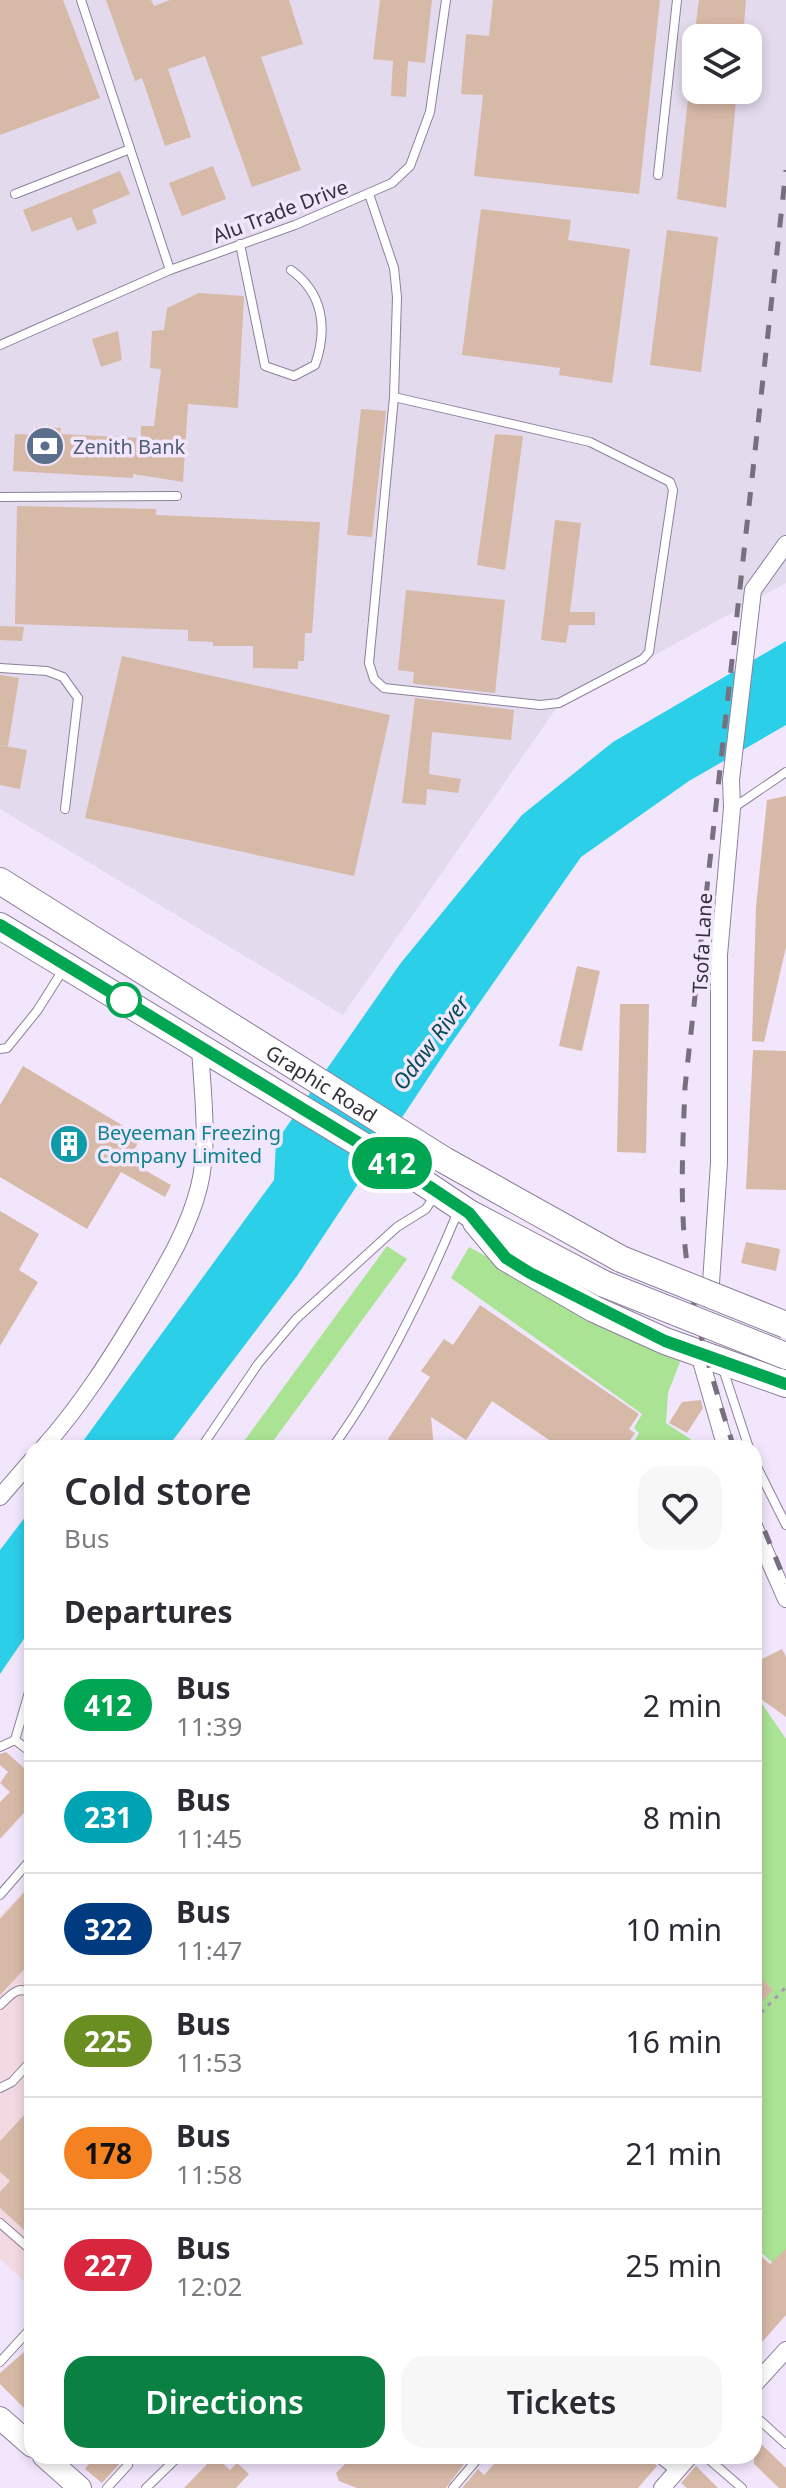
<!DOCTYPE html>
<style>
body{margin:0;font-family:"Noto Sans",sans-serif;background:#f7f7f7;color:#2b2b33;height:100vh;display:flex;flex-direction:column;font-size:30px;white-space:nowrap}
*{box-sizing:border-box;margin:0}
p{font-size:26px;color:#7c7c81}
.icon{flex:none;width:44px;height:44px;fill:none;stroke:currentColor;stroke-width:2;stroke-linecap:round;stroke-linejoin:round}
.map{position:relative;flex:1;overflow:hidden}
.side{position:absolute;left:24px;top:1440px;width:738px;height:1024px;display:flex;flex-direction:column;background:#fff;border-radius:24px;box-shadow:0 4px 12px #0003}
.side>*{flex:none}
.badge{padding:0 16px;border-radius:26px;font-size:28px;line-height:52px}
.tools{position:absolute;left:682px;top:24px;display:grid;gap:16px}
.tools a{display:grid;place-items:center;width:80px;height:80px;border-radius:16px;background:#fff;box-shadow:0 4px 12px #0003;font-size:40px}
.map>.badge{position:absolute;translate:-50% -50%;box-shadow:0 0 0 4px #fff}
h2{padding:0 40px;font-size:30px;line-height:72px}
.round{display:grid;place-items:center;flex:none;width:84px;height:84px;border-radius:24px;background:#f7f7f7}
.head{display:flex;align-items:center;justify-content:space-between;height:136px;padding:0 40px}
h1{font-size:38px;font-weight:600;line-height:60px}
.cta{display:flex;gap:16px;margin-top:auto;padding:16px 40px}
.cta a{flex:1;height:92px;border-radius:24px;background:#0b8043;color:#fff;font-size:32px;font-weight:600;line-height:92px;text-align:center}
.cta a+a{background:#f7f7f7;color:#2b2b33}
ul{padding:0;list-style:none}
li{display:flex;align-items:center;gap:24px;height:112px;padding:0 40px;border-top:2px solid #e1e1e2}
li div{flex:1}
li b{display:block;font-size:30px}
li em{font-style:normal}
li .badge{min-width:88px;font-weight:700;text-align:center}
.map>svg:first-child{display:block}
</style>
<div class="map">
<svg width="786" height="2488" viewBox="0 0 786 2488">
<rect width="100%" height="100%" fill="#f2e6fd"/>
<polygon fill="#f3dae2" points="32,1882 32,2288 0,2259 0,1916"/>
<path fill="#e3daed" fill-rule="evenodd" d="M 0,0 L 786,0 L 786,583 L 555,710 L 343,1015 L 0,809 ZM 696,38 L 748,38 L 748,90 L 696,90 Z"/>
<g fill="#aae394">
<polygon points="387,1246 407,1259 268,1448 239,1448"/>
<polygon points="469,1247 680,1362 668,1393 666,1423 693,1441 695,1448 630,1448 639,1433 634,1428 642,1414 451,1278"/>
<polygon points="754,1692 786,1739 786,2275 754,2246"/>
</g>
<g fill="#2bcfe8">
<polygon points="786,641 786,725 689,781 581,857 448,1048 297,1276 167,1448 78,1448 274,1180 276,1142 400,964 522,815 613,742"/>
<polygon points="32,1508 32,1627 0,1674 0,1550"/>
</g>
<g fill="#d7b9a7">
<polygon points="0,0 63,0 100,98 0,135"/>
<polygon points="106,0 151,0 154,6 170,0 289,0 303,44 261,57 301,170 252,187 205,56 168,69 191,137 165,146 142,78 135,81"/>
<polygon points="380,0 432,0 425,63 408,61 406,97 391,96 393,61 373,59"/>
<polygon points="493,0 660,0 639,194 474,176 483,95 461,94 466,34 489,36"/>
<polygon points="699,0 746,0 743,38 694,38"/>
<polygon points="689,90 737,90 726,208 677,199"/>
<polygon points="213,166 226,199 182,216 169,183"/>
<polygon points="120,171 130,194 92,210 97,223 77,231 71,217 32,232 23,210"/>
<polygon points="481,209 571,220 568,240 630,249 612,383 559,375 560,368 462,355"/>
<polygon points="667,230 718,237 701,372 650,365"/>
<polygon points="199,293 244,296 238,408 188,404 183,482 133,474 133,478 13,471 15,434 36,435 36,427 61,428 60,434 141,438 141,426 154,426 161,369 150,368 152,331 164,330 167,308"/>
<polygon points="118,331 122,360 101,367 92,339"/>
<polygon points="361,409 386,411 372,537 347,535"/>
<polygon points="495,434 523,436 505,570 477,565"/>
<polygon points="17,506 156,509 156,515 320,522 312,633 305,633 304,661 298,661 298,669 253,668 253,646 213,646 213,642 188,641 188,630 15,624"/>
<polygon points="555,520 581,523 570,612 595,612 595,625 569,625 566,643 541,640"/>
<polygon points="406,590 505,600 495,693 416,684 413,683 414,672 398,670"/>
<polygon points="0,626 24,627 22,641 0,640"/>
<polygon points="122,656 390,715 354,876 85,818"/>
<polygon points="0,675 19,678 8,746 0,745"/>
<polygon points="415,698 514,710 511,740 432,732 429,774 461,779 458,793 427,789 426,805 402,803"/>
<polygon points="0,745 27,750 20,789 0,785"/>
<polygon points="786,796 786,947 764,1042 752,1041 756,906 767,800"/>
<polygon points="577,966 600,971 582,1051 559,1046"/>
<polygon points="620,1004 649,1004 646,1153 617,1152"/>
<polygon points="753,1050 786,1051 786,1190 746,1189"/>
<polygon points="23,1066 142,1137 127,1160 171,1185 165,1197 121,1172 87,1229 0,1177 0,1105"/>
<polygon points="0,1211 39,1234 19,1270 38,1282 0,1346"/>
<polygon points="746,1242 780,1249 776,1271 741,1263"/>
<polygon points="480,1305 639,1414 629,1429 635,1433 625,1448 561,1448 492,1401 466,1440 431,1417 434,1448 400,1448 388,1439 430,1377 421,1371 444,1339 453,1345"/>
<polygon points="701,1400 703,1408 687,1433 669,1423 682,1402"/>
<polygon points="782,1649 786,1657 786,1717 761,1699 754,1685 754,1663"/>
<polygon points="6,1752 32,1775 32,1804 0,1839 0,1802 10,1792 0,1783 8,1772 0,1765 0,1754"/>
<polygon points="32,1884 32,1961 0,1995 0,1919"/>
<polygon points="754,1971 773,1990 754,2010"/>
<polygon points="32,2107 32,2220 24,2230 0,2208 0,2192 10,2181 0,2172 0,2141"/>
<polygon points="786,2249 786,2315 754,2351 754,2250 770,2264"/>
<polygon points="32,2345 32,2416 0,2384 0,2373"/>
<polygon points="754,2437 786,2468 786,2488 779,2488 754,2464"/>
<polygon points="80,2456 122,2456 121,2462 102,2483 85,2469 89,2464"/>
<polygon points="215,2456 230,2470 237,2463 249,2474 236,2488 184,2488"/>
<polygon points="353,2456 463,2456 467,2460 446,2488 357,2488 339,2481 336,2473"/>
<polygon points="501,2456 649,2456 657,2466 638,2488 462,2488 478,2469 484,2475"/>
<polygon points="696,2466 718,2488 687,2488 681,2483"/>
</g>
<g fill="none" stroke-linecap="round" stroke-linejoin="round">
<g stroke="#8e809b" stroke-width="10">
<g id="service">
<polyline points="81,0 170,270"/>
<polyline points="658,175 677,0"/>
<polyline points="15,194 130,149"/>
<polyline points="369,194 394,268 397,297 394,397 369,663 374,679 384,688 540,705 559,703 643,659 649,652 673,490 670,482 590,442 394,397"/>
<path d="M 240,244 L 265,366 L 294,376 L 315,365 C 328,328 323,293 291,270"/>
<polyline points="0,345 170,270 295,225 392,183 410,166 430,112 446,0"/>
<polyline points="0,497 177,496"/>
<polyline points="0,668 47,671 63,677 78,698 65,809"/>
<polyline points="733,808 786,772"/>
<polyline points="0,1049 7,1048 37,1011 63,970"/>
<polyline points="722,1366 749,1448"/>
<polyline points="201,1448 258,1364 296,1319 397,1227 426,1209 434,1196"/>
<path d="M 332,1448 C 381,1381 427,1287 459,1209"/>
<polyline points="754,1461 786,1525"/>
<polyline points="15,1740 32,1682"/>
<polyline points="15,1740 32,1753"/>
<polyline points="0,1747 15,1740"/>
<polyline points="0,1895 32,1858"/>
<path d="M 0,2005 C 11,1995 17,1985 32,1993"/>
<polyline points="0,2088 12,2082 32,2060"/>
<polyline points="0,2223 32,2251"/>
<polyline points="0,2362 32,2327"/>
<polyline points="754,2415 786,2444"/>
<polyline points="656,2456 676,2472"/>
<polyline points="705,2456 742,2488"/>
<polyline points="107,2488 128,2465 129,2456"/>
<polyline points="146,2488 179,2456"/>
<polyline points="453,2488 480,2456"/>
</g>
</g>
<g stroke="#8e809b" stroke-width="18">
<g id="minor">
<polyline points="711,1283 719,1163 719,955 732,808 731,780 753,590 786,544"/>
<polyline points="699,1354 726,1448"/>
<path d="M 43,1448 C 82,1404 111,1358 141,1308 C 164,1269 188,1231 199,1187 C 210,1143 202,1091 200,1046"/>
<polyline points="0,1497 32,1460"/>
<polyline points="754,1526 786,1599"/>
<polyline points="754,2385 786,2350"/>
<polyline points="662,2488 690,2456"/>
</g>
</g>
<g stroke="#8e809b" stroke-width="24">
<g id="tertiary">
<polyline points="0,2418 32,2446"/>
<polyline points="44,2456 80,2488"/>
</g>
</g>
<g stroke="#8e809b" stroke-width="28">
<g id="primary">
<path id="s1" d="M 0,881 L 444,1160 L 621,1259"/>
<polyline points="0,926 415,1177 469,1213 604,1284"/>
<polyline points="476,1222 506,1258 594,1309 665,1341 786,1384"/>
</g>
</g>
<polyline stroke="#a49bad" stroke-width="3" stroke-dasharray="4 6" stroke-linecap="butt" points="754,2020 786,1987"/>
<use href="#service" stroke="#fff" stroke-width="8"/>
<use href="#minor" stroke="#fff" stroke-width="16"/>
<use href="#tertiary" stroke="#fff" stroke-width="22"/>
<use href="#primary" stroke="#fff" stroke-width="26"/>
<g stroke="#78707f" stroke-width="5" stroke-dasharray="14 14" stroke-linecap="butt">
<path d="M 734,1448 C 713,1382 692,1315 685,1246 C 680,1193 683,1140 685,1087 L 786,170"/>
<polyline points="754,1505 786,1583"/>
</g>
<g stroke="#8e809b" stroke-width="28" stroke-linecap="butt">
<g id="primary-bridge">
<polyline points="621,1259 786,1325"/>
<polyline points="604,1284 786,1356"/>
</g>
</g>
<use href="#primary-bridge" stroke="#fff" stroke-width="26"/>
</g>
<g fill="none" stroke-linecap="round" stroke-linejoin="round">
<g stroke="#fff" stroke-width="18">
<polyline id="line" points="0,925 415,1177 469,1213 506,1258 530,1273 665,1341 786,1384"/>
</g>
<use href="#line" stroke="#00a651" stroke-width="12"/>
</g>
<defs>
<g id="bank-disc" transform="scale(2)"><circle r="9.5" fill="#5c6f8a" stroke="#f2e6fd"/><path d="M-6-4H6V4H-6ZM0-2.3a2.3 2.3 0 1 0 0 4.6a2.3 2.3 0 1 0 0-4.6Z" fill="#fff"/></g>
<g id="building-disc" transform="scale(2)"><circle r="9.5" fill="#0f9aa8" stroke="#f2e6fd"/><path d="M-4-6H4V6H1V3H-1V6H-4ZM-2.5-4.3h1.7v1.8h-1.7ZM.8-4.3h1.7v1.8H.8ZM-2.5-1h1.7V.8h-1.7ZM.8-1h1.7V.8H.8Z" fill="#fff"/></g>
</defs>
<g fill-rule="evenodd">
<use href="#bank-disc" x="45" y="446"/>
<use href="#building-disc" x="69" y="1144"/>
</g>
<circle fill="#fff" stroke="#00a651" stroke-width="4" cx="124" cy="1000" r="16"/>
<g text-anchor="middle" dominant-baseline="central" stroke-width="7" stroke-linejoin="round" paint-order="stroke">
<g font-size="20" fill="#36303b" stroke="#f2e6fd">
<text transform="translate(280 211) rotate(-21)">Alu Trade Drive</text>
<text transform="translate(702 943) rotate(-87)">Tsofa Lane</text>
<text stroke="none"><textPath href="#s1" startOffset="380">Graphic Road</textPath></text>
</g>
<g font-size="20" fill="#4e5e75" stroke="#f2e6fd" text-anchor="start">
<text x="73" y="446">Zenith Bank</text>
</g>
<g font-size="20" fill="#0d838f" stroke="#f2e6fd" text-anchor="start">
<text x="97" y="1132">Beyeeman Freezing<tspan x="97" dy="23">Company Limited</tspan></text>
</g>
<g font-size="22" font-style="italic" fill="#074c56" stroke="#f2e6fd">
<text transform="translate(430 1042) rotate(-53)">Odaw River</text>
</g>
</g>
</svg>
<div class="tools">
<a><svg class="icon" aria-label="layers" viewBox="0 0 24 24"><path d="M12 4l9 5-9 5-9-5zM3 14l9 5 9-5"/></svg></a>
</div>
<b class="badge" style="left:392px;top:1163px;background:#00a651;color:#fff">412</b>
<section class="side">
<div class="head"><div><h1>Cold store</h1><p>Bus</p></div><a class="round"><svg class="icon" aria-label="heart" viewBox="0 0 24 24"><path d="M12 20l-8-8c-3-5 5-10 8-4 3-6 11-1 8 4z"/></svg></a></div>
<h2>Departures</h2>
<ul>
<li><span class="badge" style="background:#00a651;color:#fff">412</span><div><b>Bus</b><p>11:39</p></div><em>2 min</em></li>
<li><span class="badge" style="background:#00a3b4;color:#fff">231</span><div><b>Bus</b><p>11:45</p></div><em>8 min</em></li>
<li><span class="badge" style="background:#003b80;color:#fff">322</span><div><b>Bus</b><p>11:47</p></div><em>10 min</em></li>
<li><span class="badge" style="background:#6b8e23;color:#fff">225</span><div><b>Bus</b><p>11:53</p></div><em>16 min</em></li>
<li><span class="badge" style="background:#f58220;color:#111">178</span><div><b>Bus</b><p>11:58</p></div><em>21 min</em></li>
<li><span class="badge" style="background:#d7263d;color:#fff">227</span><div><b>Bus</b><p>12:02</p></div><em>25 min</em></li>
</ul>
<div class="cta"><a>Directions</a><a>Tickets</a></div>
</section>
</div>
